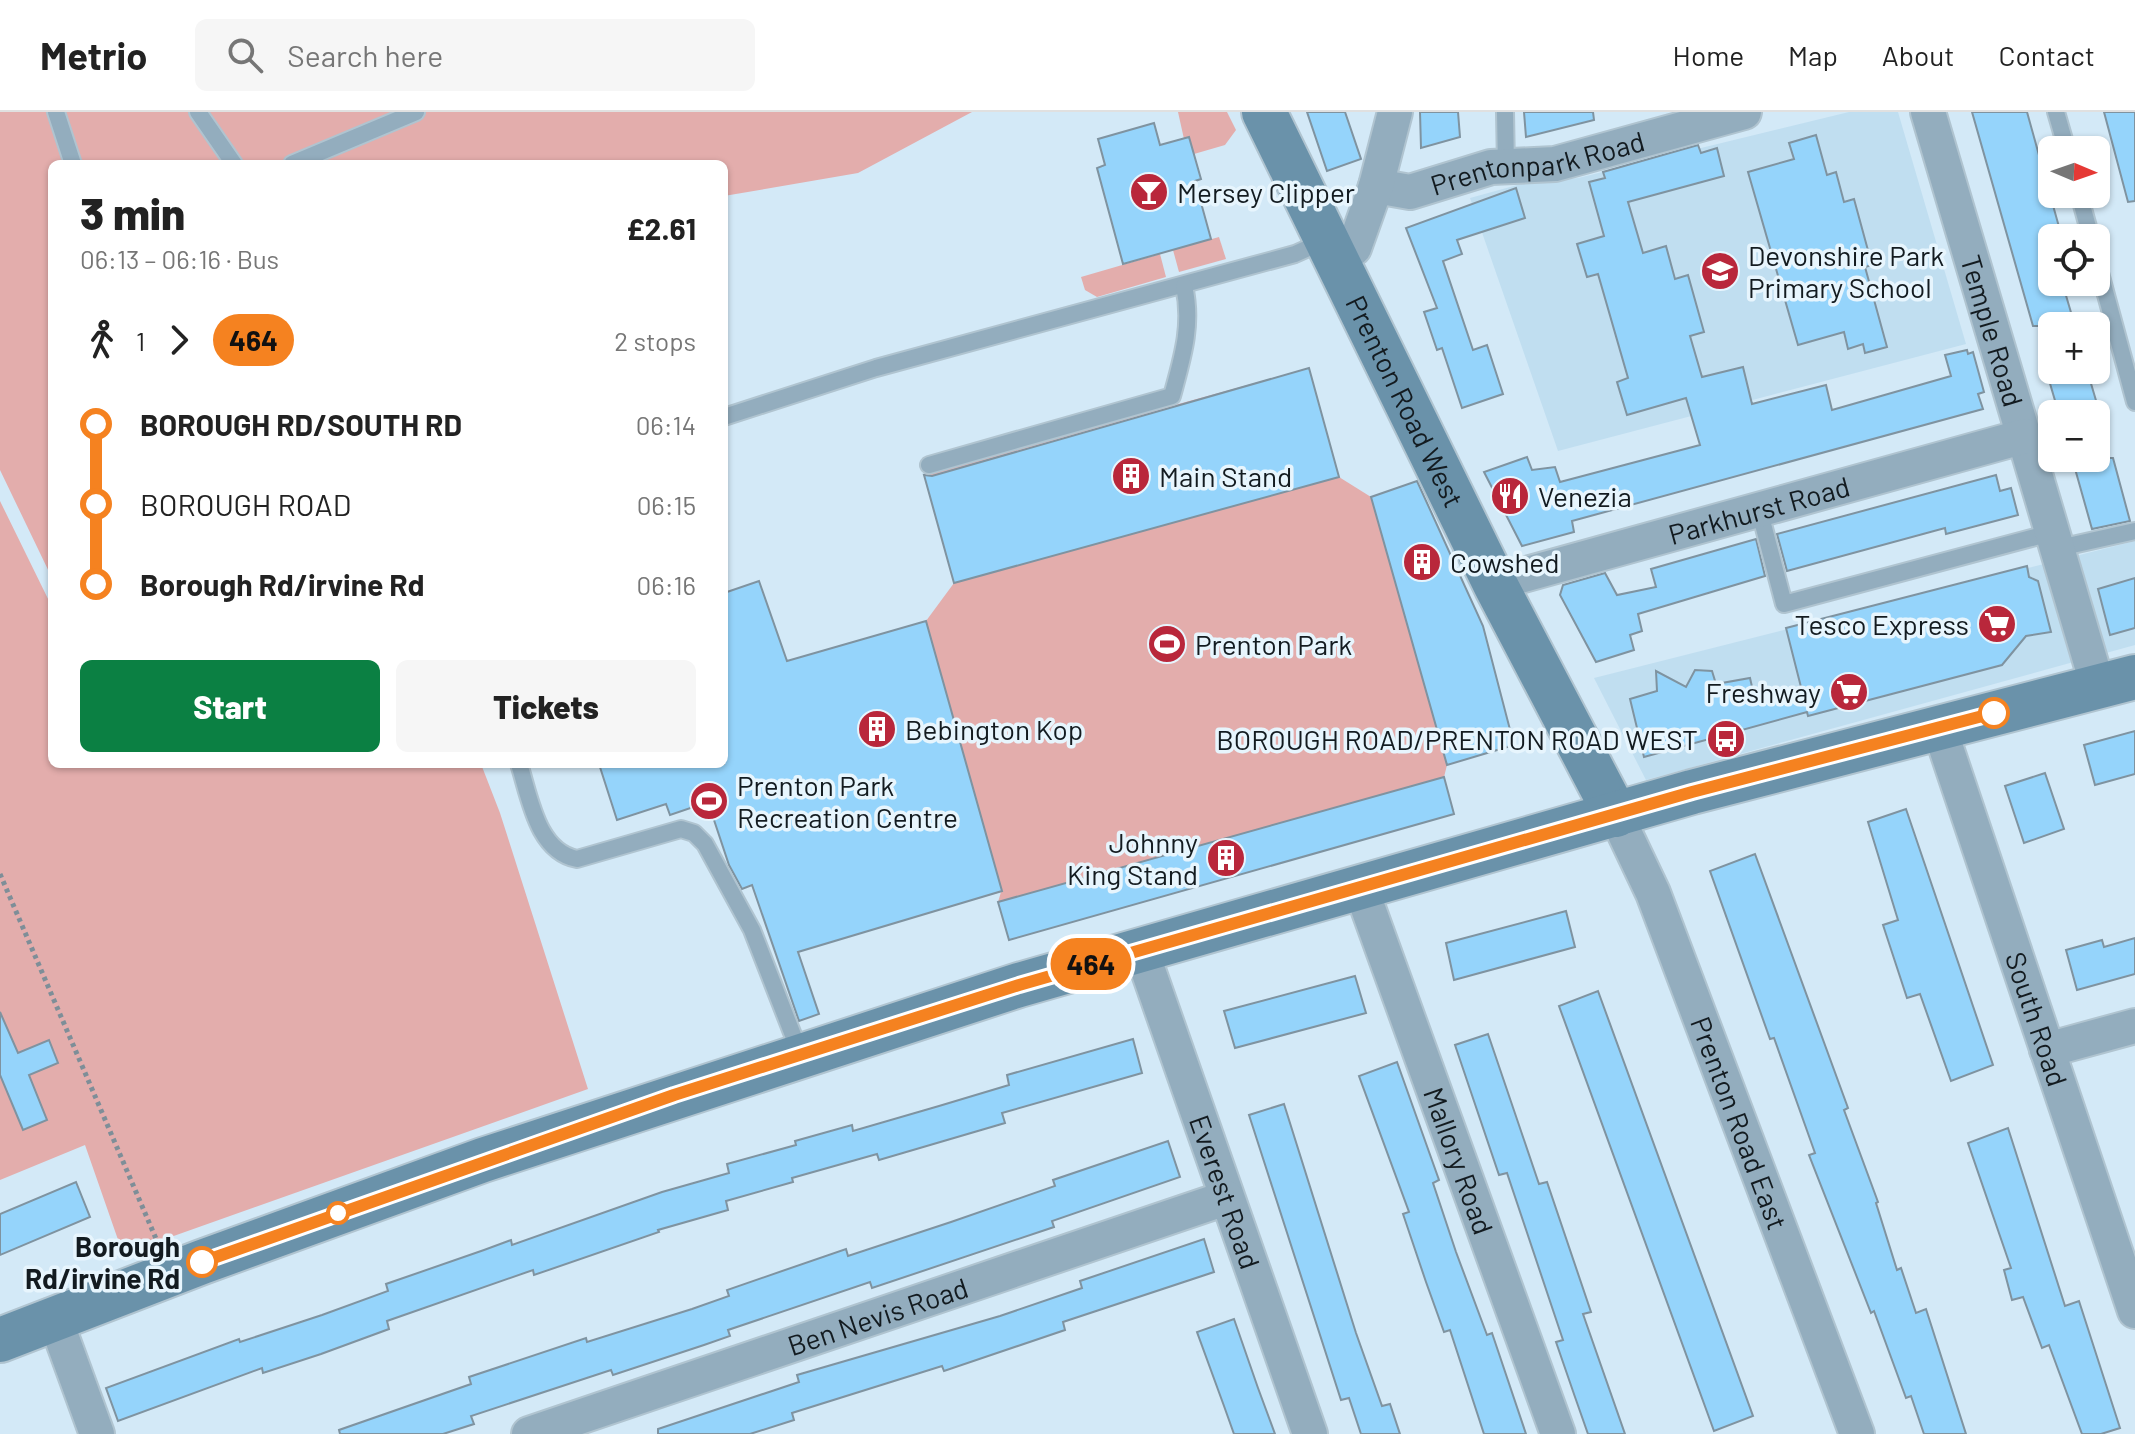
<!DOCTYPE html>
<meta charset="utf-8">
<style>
body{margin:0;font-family:Barlow,sans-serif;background:#f6f6f6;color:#222;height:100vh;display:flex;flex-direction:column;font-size:30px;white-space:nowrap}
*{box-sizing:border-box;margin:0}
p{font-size:26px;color:#767676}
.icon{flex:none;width:44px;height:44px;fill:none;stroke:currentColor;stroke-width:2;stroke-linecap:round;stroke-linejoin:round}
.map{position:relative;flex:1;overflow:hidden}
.panel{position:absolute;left:48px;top:48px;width:680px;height:608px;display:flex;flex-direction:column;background:#fff;border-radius:12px;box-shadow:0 2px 6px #0004}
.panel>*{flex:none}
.badge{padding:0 16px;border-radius:26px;font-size:28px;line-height:52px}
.needle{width:52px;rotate:92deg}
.tools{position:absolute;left:2038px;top:24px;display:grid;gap:16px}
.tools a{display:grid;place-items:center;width:72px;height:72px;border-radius:12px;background:#fff;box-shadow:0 2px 6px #0004;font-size:40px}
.map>.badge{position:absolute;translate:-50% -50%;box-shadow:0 0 0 4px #fff}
.legs{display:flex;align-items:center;gap:12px;height:88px;padding:0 32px;font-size:26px}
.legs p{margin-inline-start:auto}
.headline{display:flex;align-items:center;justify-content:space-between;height:136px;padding:0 32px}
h1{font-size:44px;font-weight:800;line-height:60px}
.button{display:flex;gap:16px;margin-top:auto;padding:16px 32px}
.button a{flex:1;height:92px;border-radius:12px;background:#0b8043;color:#fff;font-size:32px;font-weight:800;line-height:92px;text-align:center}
.button a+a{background:#f6f6f6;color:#222}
ul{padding:0 32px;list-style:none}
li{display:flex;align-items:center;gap:28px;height:80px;font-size:30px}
li i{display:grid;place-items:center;width:12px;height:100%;margin:0 10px;background:currentColor}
li i::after{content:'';width:20px;height:20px;margin:-10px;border:6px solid;border-radius:50%;background:#fff}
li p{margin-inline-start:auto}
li:first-child i{background:linear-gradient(#0000 50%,currentColor 0)}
li:last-child i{background:linear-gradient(currentColor 50%,#0000 0)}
header{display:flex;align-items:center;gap:48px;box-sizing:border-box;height:112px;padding:0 40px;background:#fff;border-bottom:2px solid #e0e0e0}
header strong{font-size:38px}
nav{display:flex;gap:44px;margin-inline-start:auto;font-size:28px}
.search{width:560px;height:72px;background:#f6f6f6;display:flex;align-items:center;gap:20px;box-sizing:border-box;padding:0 28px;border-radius:12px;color:#767676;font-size:30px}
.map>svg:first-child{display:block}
</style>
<header>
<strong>Metrio</strong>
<div class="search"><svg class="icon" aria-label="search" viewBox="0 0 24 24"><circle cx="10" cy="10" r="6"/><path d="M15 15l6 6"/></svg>Search here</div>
<nav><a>Home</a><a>Map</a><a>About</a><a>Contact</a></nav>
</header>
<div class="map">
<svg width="2135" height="1322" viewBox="0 0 2135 1322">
<rect width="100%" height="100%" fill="#d3e9f7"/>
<g fill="#c0def0">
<polygon points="1849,0 1898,0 1966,232 1558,339 1470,86 1521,72 1578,66"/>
<polygon points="2135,429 2135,533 1646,668 1594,566"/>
</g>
<g fill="#e3adac">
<polygon points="0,0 972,0 858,61 724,84 724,52 52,52 52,466 0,358"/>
<polygon points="1178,0 1227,0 1236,18 1225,33 1194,42 1189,25 1184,27"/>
<polygon points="1219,125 1226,147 1179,160 1173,138"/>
<polygon points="1160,142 1166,165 1097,185 1085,178 1081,165"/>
<polygon points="1309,256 1339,365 1371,385 1417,369 1483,514 1514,633 1447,653 1444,665 1454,702 1009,828 998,790 1001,780 856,821 780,551 926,509 954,471 924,362"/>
<polygon points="0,389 52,495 52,652 481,652 500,701 588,977 123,1142 85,1033 0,1068"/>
</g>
<g fill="#95d4fb" stroke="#7f93a0" stroke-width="2">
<polygon points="1307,0 1345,0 1361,47 1327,59"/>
<polygon points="1420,0 1458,0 1460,25 1421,36"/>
<polygon points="1524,0 1593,0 1594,8 1526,25"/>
<polygon points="1972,0 2027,0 2061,122 2052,125 2052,170 2062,170 2075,214 2033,214"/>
<polygon points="2104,0 2135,0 2135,89 2128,90"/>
<polygon points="1154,11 1160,33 1189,25 1201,67 1195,69 1211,127 1123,152 1097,56 1105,53 1098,27"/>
<polygon points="1816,23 1827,63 1836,60 1844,90 1854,87 1872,153 1865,155 1887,235 1865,241 1863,232 1848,237 1844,220 1798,233 1748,60 1794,47 1789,31"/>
<polygon points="1698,33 1701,41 1717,36 1724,64 1628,90 1643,141 1666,134 1675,167 1688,163 1704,220 1690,224 1702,265 1743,255 1752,292 1826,273 1832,298 1951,264 1945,243 1967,238 1968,242 1973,240 1984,280 1978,282 1983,297 1572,409 1574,420 1522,434 1484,360 1527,345 1532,358 1555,355 1560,370 1700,333 1686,286 1627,303 1617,270 1628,266 1598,162 1587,165 1577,132 1604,124 1589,70 1605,66 1603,60"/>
<polygon points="1516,76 1525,106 1457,128 1462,142 1443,149 1473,238 1487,233 1503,282 1462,296 1442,236 1437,238 1424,200 1437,196 1406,116"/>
<polygon points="1309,256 1339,365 954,471 924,363 932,364"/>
<polygon points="2046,258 2087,258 2100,302 2059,302"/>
<polygon points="2072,346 2113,346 2130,409 2092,417"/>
<polygon points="1996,363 2000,379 2011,376 2018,403 1946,422 1945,416 1787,459 1777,422"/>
<polygon points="1417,369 1483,514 1514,633 1447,653 1371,385"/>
<polygon points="1756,427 1765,464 1638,502 1642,519 1630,523 1634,538 1596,550 1560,483 1563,473 1605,461 1617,483 1656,475 1651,457"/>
<polygon points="2027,454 2029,465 2038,469 2051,520 2026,524 2002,553 1808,604 1807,600 1644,645 1630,587 1657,579 1656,559 1686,575 1695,558 1712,559 1716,572 1750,566 1755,588 1802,579 1786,516"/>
<polygon points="2135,466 2135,516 2110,523 2098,477"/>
<polygon points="759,469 787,549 926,509 1002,779 798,840 819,902 799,909 752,773 742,777 729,753 708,690 670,703 666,692 617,708 599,652 724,652 724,481"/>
<polygon points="2135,619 2135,662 2095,673 2084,633"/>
<polygon points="2045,661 2064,717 2024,731 2005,674"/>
<polygon points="1444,665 1454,702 1009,828 998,790"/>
<polygon points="1906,697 1993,953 1951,969 1920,882 1907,886 1883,813 1898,808 1868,710"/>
<polygon points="1755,742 1848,996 1844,998 1878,1090 1876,1091 1897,1158 1901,1156 1916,1201 1926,1197 1966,1322 1924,1322 1911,1284 1906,1286 1874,1199 1871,1201 1809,1043 1815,1041 1774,926 1770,927 1710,759"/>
<polygon points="1566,799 1575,835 1454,868 1446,831"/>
<polygon points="2135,826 2135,862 2077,878 2066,838 2102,828 2104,835"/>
<polygon points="1355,864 1366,901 1235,936 1224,899"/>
<polygon points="1598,879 1753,1304 1714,1319 1559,894"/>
<polygon points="0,900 18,941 49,928 58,951 29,963 47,1008 23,1018 0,963"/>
<polygon points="1488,922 1539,1072 1547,1070 1591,1200 1583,1202 1625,1322 1588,1322 1575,1285 1556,1230 1563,1228 1507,1061 1499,1063 1455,933"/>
<polygon points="1133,927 1142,961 1002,1001 1005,1011 879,1048 877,1042 792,1066 793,1070 726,1089 728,1098 658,1118 659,1120 534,1163 533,1158 387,1209 389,1217 321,1242 263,1261 262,1256 118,1309 106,1276 239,1227 240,1230 322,1203 388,1179 386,1172 484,1138 511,1128 512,1133 662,1080 729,1061 727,1052 796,1033 795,1029 852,1013 853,1019 939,994 1009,973 1007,963"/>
<polygon points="1397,950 1439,1068 1433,1071 1456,1140 1487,1223 1492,1221 1526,1322 1484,1322 1450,1218 1444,1220 1426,1170 1403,1102 1409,1100 1359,964"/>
<polygon points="1284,992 1356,1221 1382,1294 1390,1292 1400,1322 1361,1322 1349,1286 1341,1288 1249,1003"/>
<polygon points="2008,1016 2065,1194 2079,1189 2120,1316 2101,1322 2082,1322 2049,1233 2042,1236 2023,1185 2012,1188 2004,1158 2011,1156 1968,1031"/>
<polygon points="1168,1029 1180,1065 1052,1109 1054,1115 872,1176 870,1170 728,1218 730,1224 704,1233 613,1263 611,1258 471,1304 474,1312 443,1322 340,1322 339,1318 471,1272 469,1265 586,1226 587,1230 692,1197 729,1184 727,1178 846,1137 848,1144 951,1110 1055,1074 1053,1068"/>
<polygon points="76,1070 90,1105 0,1143 0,1102"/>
<polygon points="1204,1127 1214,1160 1063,1210 1065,1218 944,1259 942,1254 792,1301 794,1308 750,1322 658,1322 658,1317 799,1270 797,1263 1000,1204 1082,1176 1080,1169"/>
<polygon points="1234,1207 1258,1276 1275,1322 1234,1322 1224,1294 1197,1220"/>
</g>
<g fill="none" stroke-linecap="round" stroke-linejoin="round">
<g stroke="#b0c4d0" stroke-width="20">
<g id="lane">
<polyline points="56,0 73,52"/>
<polyline points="198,0 234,52"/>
<polyline points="1505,0 1506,55"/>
<polyline points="2056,0 2067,38"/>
<polyline points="292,52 416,0"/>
<polyline points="2079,82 2091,126"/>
<polyline points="2096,146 2135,290"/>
<polyline points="724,305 876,256 1295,142 1326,128"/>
<path d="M 929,353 L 1172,284 C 1182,247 1193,213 1184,174"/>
<polyline points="1759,397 1784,492 2054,420"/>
<polyline points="2059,436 2135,419"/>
<path d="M 519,652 C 530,686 537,739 577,747 L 681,717 L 694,721 L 705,732 L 752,818 L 800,941"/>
</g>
</g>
<g stroke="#b0c4d0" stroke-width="38">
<g id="street">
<path id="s1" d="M 1928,0 L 2098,575"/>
<path id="s2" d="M 1376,74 L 1410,80 L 1491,55 L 1555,52 L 1744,0"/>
<polyline points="1337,148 1354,136 1376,74 1395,0"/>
<path id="s3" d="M 1496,474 L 1516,465 L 2025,324"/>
<path id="s4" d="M 1939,615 L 2135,1199"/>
<path id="s5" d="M 1616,703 L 1653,781 L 1857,1322"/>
<path id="s6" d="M 1360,774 L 1558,1322"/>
<path id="s7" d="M 1141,838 L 1310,1322"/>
<polyline points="2047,938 2135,914"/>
<polyline points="55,1207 97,1322"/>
<path id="s8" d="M 529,1322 L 1226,1086"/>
</g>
</g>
<g stroke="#b0c4d0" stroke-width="48">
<g id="secondary">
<path id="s9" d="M 1264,0 L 1496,474 L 1616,703"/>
<polyline points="0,1228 202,1150 483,1048 1019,873 1692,680 2135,565"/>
</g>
</g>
<polyline stroke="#7e8e98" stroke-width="5" stroke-dasharray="4 4" stroke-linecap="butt" points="0,762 157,1129"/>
<use href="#lane" stroke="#93adbe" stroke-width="16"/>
<use href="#street" stroke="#93adbe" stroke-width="34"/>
<use href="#secondary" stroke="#6a92aa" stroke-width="44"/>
</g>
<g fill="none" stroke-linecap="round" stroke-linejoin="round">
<g stroke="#fff" stroke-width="18">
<polyline id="line-1" points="202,1150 674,983 1019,873 1692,680 1994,601"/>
</g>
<use href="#line-1" stroke="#f58220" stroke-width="12"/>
</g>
<defs>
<g id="bar-disc" transform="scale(2)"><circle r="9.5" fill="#b9273b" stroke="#e7f5fd"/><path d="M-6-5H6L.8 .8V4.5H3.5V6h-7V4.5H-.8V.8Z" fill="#fff"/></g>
<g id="school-disc" transform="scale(2)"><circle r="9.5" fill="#b9273b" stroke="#e7f5fd"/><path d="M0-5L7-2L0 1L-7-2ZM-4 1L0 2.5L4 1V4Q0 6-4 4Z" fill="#fff"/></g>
<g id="building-disc" transform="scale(2)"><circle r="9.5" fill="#b9273b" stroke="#e7f5fd"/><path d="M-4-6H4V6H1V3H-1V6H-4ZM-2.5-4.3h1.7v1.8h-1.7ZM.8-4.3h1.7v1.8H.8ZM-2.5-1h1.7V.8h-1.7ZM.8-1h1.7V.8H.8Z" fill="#fff"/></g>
<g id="restaurant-disc" transform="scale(2)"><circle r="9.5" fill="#b9273b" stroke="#e7f5fd"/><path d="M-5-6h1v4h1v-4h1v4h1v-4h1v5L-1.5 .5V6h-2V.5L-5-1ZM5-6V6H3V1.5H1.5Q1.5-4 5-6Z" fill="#fff"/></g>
<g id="supermarket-disc" transform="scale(2)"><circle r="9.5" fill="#b9273b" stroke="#e7f5fd"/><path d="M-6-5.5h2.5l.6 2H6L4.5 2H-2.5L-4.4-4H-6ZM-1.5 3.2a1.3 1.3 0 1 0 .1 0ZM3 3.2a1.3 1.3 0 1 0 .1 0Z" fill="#fff"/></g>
<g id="stadium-disc" transform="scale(2)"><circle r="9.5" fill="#b9273b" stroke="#e7f5fd"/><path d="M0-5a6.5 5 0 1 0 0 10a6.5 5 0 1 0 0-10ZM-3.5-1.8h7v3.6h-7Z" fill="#fff"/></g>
<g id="bus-disc" transform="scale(2)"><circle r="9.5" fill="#b9273b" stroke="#e7f5fd"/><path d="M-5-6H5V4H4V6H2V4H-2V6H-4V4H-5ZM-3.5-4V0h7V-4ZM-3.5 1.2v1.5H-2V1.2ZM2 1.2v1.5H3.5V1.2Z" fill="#fff"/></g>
</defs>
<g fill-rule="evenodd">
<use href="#bar-disc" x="1149" y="80"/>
<use href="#school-disc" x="1720" y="159"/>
<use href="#building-disc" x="1131" y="364"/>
<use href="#restaurant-disc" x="1510" y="384"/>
<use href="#building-disc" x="1422" y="450"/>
<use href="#supermarket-disc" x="1997" y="512"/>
<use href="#stadium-disc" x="1167" y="532"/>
<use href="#supermarket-disc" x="1849" y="580"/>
<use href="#building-disc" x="877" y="617"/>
<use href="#bus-disc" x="1726" y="627"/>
<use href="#stadium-disc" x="709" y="689"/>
<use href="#building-disc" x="1226" y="746"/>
</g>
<g fill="#fff" stroke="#f58220" stroke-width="4">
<circle cx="1994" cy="601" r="14"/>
<circle cx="338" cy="1101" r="10"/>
<circle cx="202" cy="1150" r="14"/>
</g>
<g text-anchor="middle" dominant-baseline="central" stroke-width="7" stroke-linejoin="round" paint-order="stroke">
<g font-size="28" fill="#131b20" stroke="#e7f5fd">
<text stroke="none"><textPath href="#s2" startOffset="166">Prentonpark Road</textPath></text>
<text stroke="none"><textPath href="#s1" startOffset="228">Temple Road</textPath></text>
<text stroke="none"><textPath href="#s9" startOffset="322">Prenton Road West</textPath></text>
<text stroke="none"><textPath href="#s3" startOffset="274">Parkhurst Road</textPath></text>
<text stroke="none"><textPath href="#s4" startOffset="308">South Road</textPath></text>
<text stroke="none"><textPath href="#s5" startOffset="332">Prenton Road East</textPath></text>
<text stroke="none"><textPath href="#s6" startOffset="292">Mallory Road</textPath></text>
<text stroke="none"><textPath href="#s7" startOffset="256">Everest Road</textPath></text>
<text stroke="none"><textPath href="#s8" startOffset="368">Ben Nevis Road</textPath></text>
</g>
<g font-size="28" fill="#131b20" stroke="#e7f5fd" text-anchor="start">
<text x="1177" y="80">Mersey Clipper</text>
<text x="1748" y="143">Devonshire Park<tspan x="1748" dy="32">Primary School</tspan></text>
<text x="1159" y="364">Main Stand</text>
<text x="1538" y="384">Venezia</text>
<text x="1450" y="450">Cowshed</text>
<text x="1969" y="512" text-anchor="end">Tesco Express</text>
<text x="1195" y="532">Prenton Park</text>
<text x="1821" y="580" text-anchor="end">Freshway</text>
<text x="905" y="617">Bebington Kop</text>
<text x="1698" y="627" text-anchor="end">BOROUGH ROAD/PRENTON ROAD WEST</text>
<text x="737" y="673">Prenton Park<tspan x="737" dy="32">Recreation Centre</tspan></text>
<text x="1198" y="730" text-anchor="end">Johnny<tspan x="1198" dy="32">King Stand</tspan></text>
</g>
<g font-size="28" font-weight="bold" fill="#131b20" stroke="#e7f5fd" text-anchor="end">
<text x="180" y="1134">Borough<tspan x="180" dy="32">Rd/irvine Rd</tspan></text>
</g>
</g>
</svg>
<div class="tools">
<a><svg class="needle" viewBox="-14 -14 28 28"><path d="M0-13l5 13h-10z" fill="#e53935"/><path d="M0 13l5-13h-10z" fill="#767676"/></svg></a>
<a><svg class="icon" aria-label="locate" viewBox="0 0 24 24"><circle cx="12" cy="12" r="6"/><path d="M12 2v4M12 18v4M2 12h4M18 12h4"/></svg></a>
<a>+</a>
<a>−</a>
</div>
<b class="badge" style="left:1091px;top:852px;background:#f58220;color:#111">464</b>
<section class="panel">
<div class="headline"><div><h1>3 min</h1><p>06:13 – 06:16 · Bus</p></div><b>£2.61</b></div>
<div class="legs"><svg class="icon" aria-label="walk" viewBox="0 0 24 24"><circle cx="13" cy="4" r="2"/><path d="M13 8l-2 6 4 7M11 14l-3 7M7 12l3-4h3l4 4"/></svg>1<svg class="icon" aria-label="forward" viewBox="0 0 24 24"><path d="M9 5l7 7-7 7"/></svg><b class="badge" style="background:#f58220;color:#111">464</b><p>2 stops</p></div>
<ul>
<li><i style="color:#f58220"></i><b>BOROUGH RD/SOUTH RD</b><p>06:14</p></li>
<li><i style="color:#f58220"></i><span>BOROUGH ROAD</span><p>06:15</p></li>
<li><i style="color:#f58220"></i><b>Borough Rd/irvine Rd</b><p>06:16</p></li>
</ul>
<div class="button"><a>Start</a><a>Tickets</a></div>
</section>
</div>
